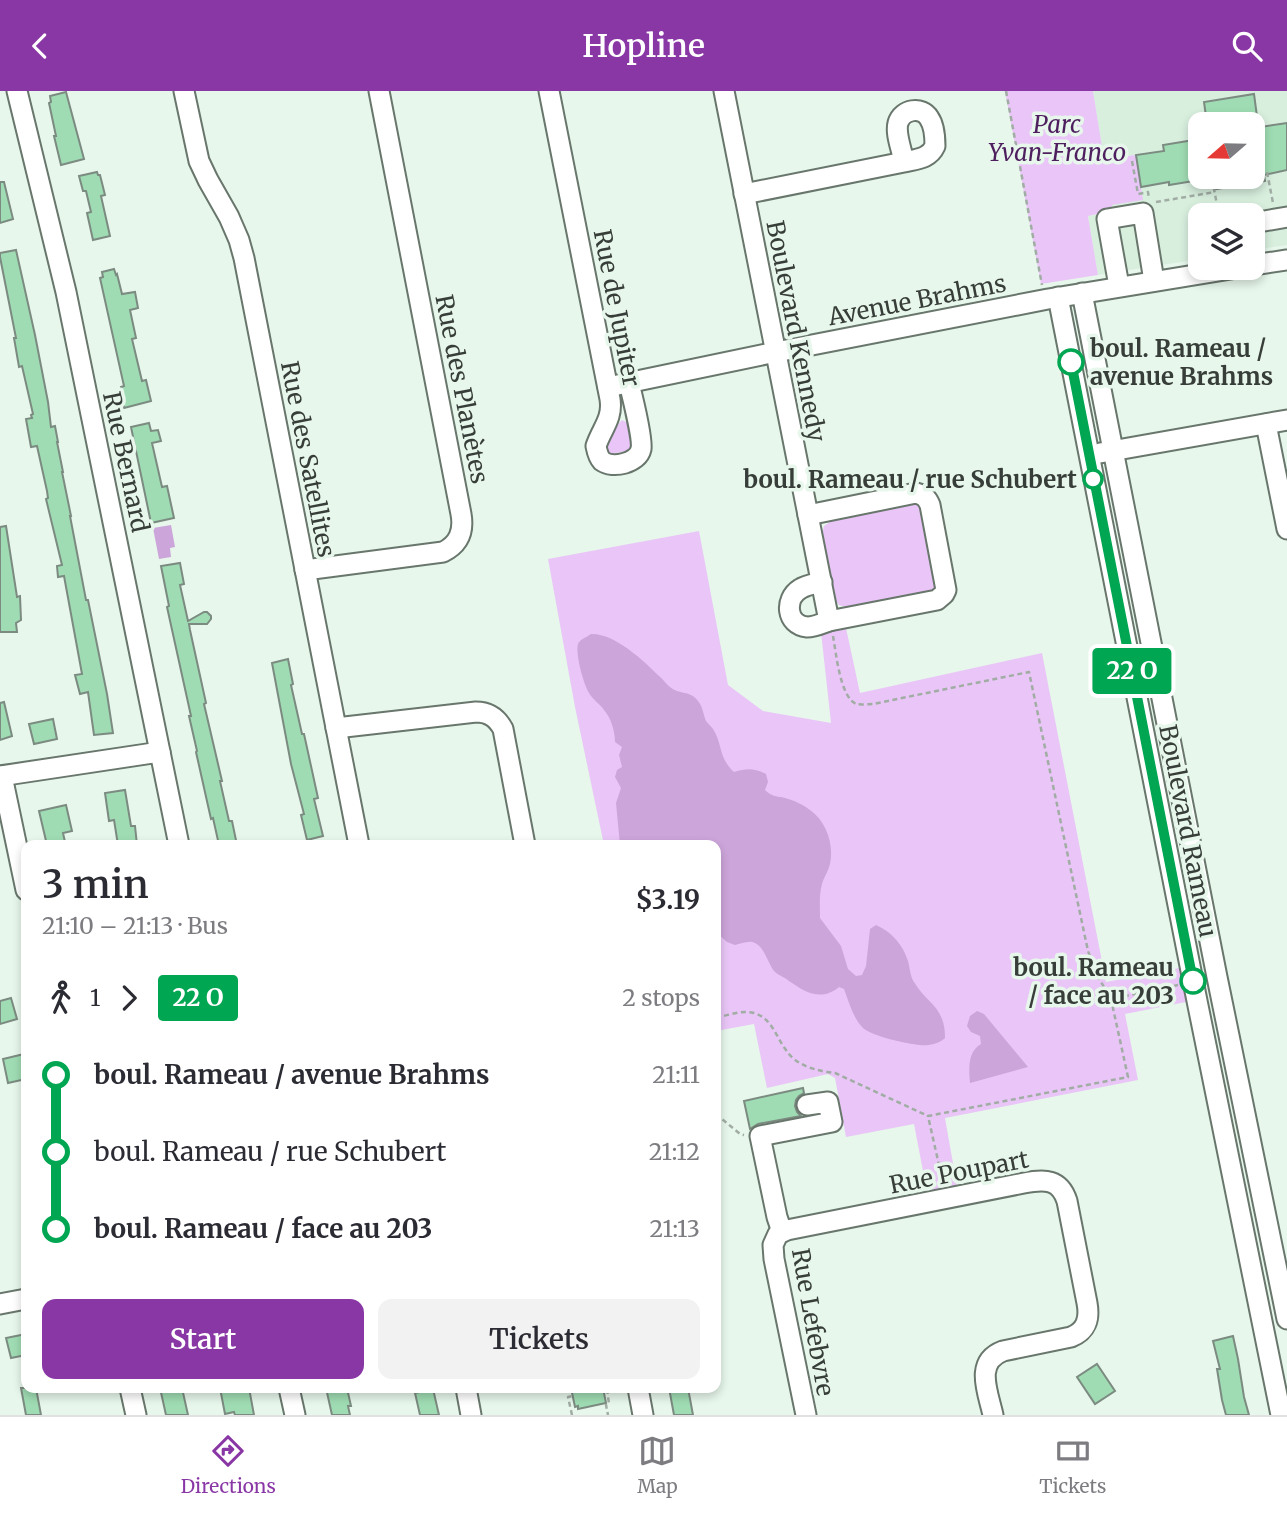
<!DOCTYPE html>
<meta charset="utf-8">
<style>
body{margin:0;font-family:Merriweather,serif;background:#f2f2f3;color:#2b2b33;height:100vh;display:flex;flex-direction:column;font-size:26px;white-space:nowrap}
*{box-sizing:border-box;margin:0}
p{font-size:23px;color:#7c7c81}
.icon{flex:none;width:38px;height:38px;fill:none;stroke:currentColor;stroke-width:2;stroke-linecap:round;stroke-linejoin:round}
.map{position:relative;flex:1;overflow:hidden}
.drawer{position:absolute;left:21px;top:749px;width:700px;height:553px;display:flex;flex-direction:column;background:#fff;border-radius:14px;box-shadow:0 4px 10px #0003}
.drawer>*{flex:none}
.badge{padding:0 14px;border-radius:5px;font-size:24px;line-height:46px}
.needle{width:46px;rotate:250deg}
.tools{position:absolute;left:1188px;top:21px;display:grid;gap:14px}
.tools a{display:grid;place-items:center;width:77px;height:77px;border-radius:14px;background:#fff;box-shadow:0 4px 10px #0003;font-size:35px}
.map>.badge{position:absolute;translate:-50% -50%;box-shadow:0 0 0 4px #fff}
.legs{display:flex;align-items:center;gap:10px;height:77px;padding:0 21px;font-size:23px}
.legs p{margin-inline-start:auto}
.headline{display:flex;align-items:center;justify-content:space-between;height:119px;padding:0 21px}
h1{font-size:38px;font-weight:600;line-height:52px}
.cta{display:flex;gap:14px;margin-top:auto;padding:14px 21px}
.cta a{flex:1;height:80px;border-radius:14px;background:#8a37a6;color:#fff;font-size:28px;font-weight:600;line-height:80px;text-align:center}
.cta a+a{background:#f2f2f3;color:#2b2b33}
ul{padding:0 21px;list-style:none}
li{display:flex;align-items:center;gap:24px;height:77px;font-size:26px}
li i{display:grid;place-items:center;width:10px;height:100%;margin:0 9px;background:currentColor}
li i::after{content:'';width:18px;height:18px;margin:-9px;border:5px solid;border-radius:50%;background:#fff}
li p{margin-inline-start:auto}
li:first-child i{background:linear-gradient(#0000 50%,currentColor 0)}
li:last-child i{background:linear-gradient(currentColor 50%,#0000 0)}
header{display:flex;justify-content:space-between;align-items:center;height:91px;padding:0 21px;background:#8a37a6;color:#fff;font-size:32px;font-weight:600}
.menu{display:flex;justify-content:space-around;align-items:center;height:98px;border-top:2px solid #e1e1e2;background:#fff;font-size:19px;color:#7c7c81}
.menu a{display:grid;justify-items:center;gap:4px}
.menu .current{color:#8a37a6}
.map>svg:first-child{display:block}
</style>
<header><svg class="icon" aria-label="back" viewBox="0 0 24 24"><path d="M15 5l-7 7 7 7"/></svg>Hopline<svg class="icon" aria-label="search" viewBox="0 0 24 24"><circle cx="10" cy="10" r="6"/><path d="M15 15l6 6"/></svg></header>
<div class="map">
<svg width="1287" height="1324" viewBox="0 0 1287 1324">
<rect width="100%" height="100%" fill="#e7f7eb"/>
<path fill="#d8efde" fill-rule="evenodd" d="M 1093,0 L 1287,0 L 1287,154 L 1253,159 L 1253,124 L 1200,124 L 1200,168 L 1098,184 L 1088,125 L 1112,120 ZM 1200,33 L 1253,33 L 1253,86 L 1200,86 Z"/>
<g fill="#e9c6f7">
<polygon points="1005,0 1093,0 1104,68 1136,64 1143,109 1112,114 1112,120 1088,125 1098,184 1041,193"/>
<polygon points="622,329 628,332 632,356 627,360 611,363 608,361 606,356 616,336"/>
<polygon points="918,413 921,416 937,495 933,500 849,517 839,514 835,509 822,444 824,435 833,429"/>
<polygon points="699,440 728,594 763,620 831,632 821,541 846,537 860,602 1042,562 1106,891 1179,877 1186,911 1125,923 1138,989 945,1027 957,1095 927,1101 914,1033 846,1046 835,987 828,983 767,997 754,933 716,940 716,754 604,754 575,616 548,468"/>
</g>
<g fill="#cca5da">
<polygon points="171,434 175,456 170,457 171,466 159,468 153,437"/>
<path d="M 591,543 C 614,542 643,569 659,585 C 663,588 666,593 670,596 C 679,604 690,599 698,610 C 703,616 703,623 706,630 C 708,633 711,635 713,638 C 723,654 718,666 734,681 C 747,677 754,677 766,683 L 768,691 L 765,699 C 772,706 777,705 785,707 C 793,709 804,714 810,719 C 827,731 834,754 830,773 C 828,781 824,786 822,793 C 819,803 820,816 820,827 L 841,855 L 848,878 L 856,885 L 862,884 L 866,875 L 870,838 L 876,834 C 892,841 903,854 908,870 C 910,877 910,885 914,891 C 927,913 945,915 945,947 C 939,953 928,955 920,954 C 907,953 872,945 863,937 C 853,927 849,911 844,898 L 839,896 C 821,911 805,901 789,890 C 785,886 779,885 775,881 C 767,872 765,854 752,851 C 747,850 740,853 735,854 L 727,851 L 716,841 L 716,754 L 620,754 L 616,712 L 621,697 L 615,686 L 617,679 L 622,676 L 619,664 L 622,656 L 615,651 C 615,640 611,627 604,619 C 600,613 593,609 589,602 C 584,594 575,563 578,553 C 580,548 587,546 591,543 Z"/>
<path d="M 977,920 L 984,923 L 1028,976 L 970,992 C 969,979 967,961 981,953 L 980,945 L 971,941 L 967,935 L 970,925 Z"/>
</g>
<g fill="#9fdcb3" stroke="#7c8b81" stroke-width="2">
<polygon points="66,1 84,68 61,74 54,45 56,45 49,12 51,11 50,5"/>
<polygon points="1254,3 1258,33 1207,33 1204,11"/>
<polygon points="1287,32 1287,79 1264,84 1265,90 1216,98 1214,86 1253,86 1253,37"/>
<polygon points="1200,48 1200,89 1169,94 1169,91 1141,96 1136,64 1164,60 1163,54"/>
<polygon points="97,81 98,84 100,84 105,104 101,105 110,145 93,149 87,122 91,121 86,100 83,100 79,85"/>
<polygon points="0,91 4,91 13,128 0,132"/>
<polygon points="16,159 35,244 48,311 51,336 55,335 58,351 57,351 63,381 62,381 71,425 70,425 86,509 88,509 107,603 113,642 94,644 88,601 80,603 75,584 82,583 64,485 58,486 57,475 62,474 46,408 48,407 47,400 37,355 31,356 26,328 32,327 31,324 33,323 22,275 19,276 14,247 16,247 0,166 0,162"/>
<polygon points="114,178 116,184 117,183 122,203 135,201 138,217 130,219 136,247 132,248 142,290 146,289 151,310 124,317 121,296 124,295 100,187 103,186 102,181"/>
<polygon points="149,332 151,340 158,339 161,350 152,352 162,396 167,395 174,427 151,432 131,336"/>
<polygon points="6,435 17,506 20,505 21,529 16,532 17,541 0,541 0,436"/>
<polygon points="180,472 184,493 180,494 188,530 204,521 207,521 211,525 211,528 207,533 189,533 190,539 206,612 204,613 222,690 220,690 229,730 232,730 237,754 219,754 213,727 211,728 196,661 197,660 189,625 191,625 167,516 169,515 161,475"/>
<polygon points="288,568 293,593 291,594 302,643 304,643 318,707 314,708 323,745 307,749 301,724 304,723 291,673 272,572"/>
<polygon points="4,611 12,645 0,649 0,612"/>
<polygon points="53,628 57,648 34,653 29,633"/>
<polygon points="125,699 131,735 135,735 137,754 118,754 114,729 109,730 105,702"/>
<polygon points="66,714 72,740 63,742 65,751 47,754 39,720"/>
<polygon points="11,907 17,928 0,933 0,910"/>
<polygon points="24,963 26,976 26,988 8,992 3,968"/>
<polygon points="803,997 804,1002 799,1005 796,1009 795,1015 797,1021 801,1025 758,1033 750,1038 744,1010"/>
<polygon points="26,1243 26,1264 11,1267 6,1247"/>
<polygon points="1233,1245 1238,1268 1244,1306 1249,1324 1226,1324 1222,1309 1217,1278 1220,1278 1213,1250"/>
<polygon points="1097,1273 1115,1300 1095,1313 1077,1286"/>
<polygon points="21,1297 36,1297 41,1324 26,1324"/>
<polygon points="160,1297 182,1297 188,1324 166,1324"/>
<polygon points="220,1297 249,1297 254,1324 235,1324 234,1321 225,1323"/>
<polygon points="326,1297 347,1297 351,1315 348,1315 350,1324 332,1324"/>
<polygon points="571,1297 603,1297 606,1312 578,1318 578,1315 575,1316"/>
<polygon points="669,1297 688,1297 693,1324 674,1324"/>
<polygon points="433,1298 439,1324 420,1324 415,1302"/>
</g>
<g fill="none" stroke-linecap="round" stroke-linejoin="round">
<g stroke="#68766c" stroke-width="23">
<g id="minor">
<polyline points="17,0 66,201 179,754"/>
<polyline points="184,0 199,70 208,89 229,126 239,149 244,167 359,754"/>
<path d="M 549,0 L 610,308 C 613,328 602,337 596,355 C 597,360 598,366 602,370 C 613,378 638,372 641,358 C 643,349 632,304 629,292"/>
<polyline points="724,0 829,530"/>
<path d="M 744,103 L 904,71 C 917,68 929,68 935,55 C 935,47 934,34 929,27 C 922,15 902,18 898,32 C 895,43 902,59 904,71"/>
<polyline points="1253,132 1287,126"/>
<polyline points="1253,174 1287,169"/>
<polyline points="1119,195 1107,128 1143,122 1154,190"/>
<polyline points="1082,202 1217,886 1287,1228"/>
<polyline points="1058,206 1193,890 1281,1324"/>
<polyline points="608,296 776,261 1048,208 1237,177"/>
<polyline points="1266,333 1287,438"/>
<polyline points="1100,362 1287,329"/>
<path d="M 808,424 L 916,402 C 924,404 927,407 930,414 L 946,499 L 944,503 L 937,509 L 829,530 C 823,532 815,536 807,536 C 786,534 784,508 800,498 C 806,494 814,493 822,491"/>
<path d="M 305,479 L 443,461 C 459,453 464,440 461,423 L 379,0"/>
<path d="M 336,637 L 476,621 C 489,621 497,627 503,638 L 525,754"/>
<polyline points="0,685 160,661"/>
<polyline points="2,685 26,799"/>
<polyline points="782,1141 777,1126 760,1045 832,1031 828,1011 807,1014"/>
<polyline points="0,1213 26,1208"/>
<polyline points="130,1297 136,1324"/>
<polyline points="289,1297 295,1324"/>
<polyline points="466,1297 471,1324"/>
<polyline points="638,1297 643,1324"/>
<path d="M 806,1324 L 774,1168 L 773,1154 L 778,1143 L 787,1139 L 1024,1092 C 1045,1088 1060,1088 1067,1110 L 1087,1212 C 1090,1228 1086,1240 1071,1246 L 1003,1260 C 974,1271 988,1301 993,1324"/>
</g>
</g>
<g stroke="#a1ada4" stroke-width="2.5" stroke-dasharray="5 3.5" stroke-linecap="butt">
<polyline points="1006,0 1042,194"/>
<polyline points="1132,70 1138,103 1148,101 1149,108"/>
<polyline points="1267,81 1273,112"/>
<polyline points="1212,88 1219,124"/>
<polyline points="1156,111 1215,101"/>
<path d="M 1190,168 C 1196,159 1194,148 1200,139"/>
<path d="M 833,545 C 836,561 840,606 856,613 C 861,614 869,613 873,613 L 1029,581 L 1088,860 L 1097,884 L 1111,908"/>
<path d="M 716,927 C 728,924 742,919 754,922 C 772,927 776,946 786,959 C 796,975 817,980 835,982 L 928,1025"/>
<polyline points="716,1023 740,1043 744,1044"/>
<polyline points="943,1092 928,1025 1128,986 1111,908 1178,894"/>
<polyline points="607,1298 609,1313 606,1314 608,1324"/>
<polyline points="603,1299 616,1297"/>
<polyline points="572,1324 568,1306 573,1305"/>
</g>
<use href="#minor" stroke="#fff" stroke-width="19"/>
</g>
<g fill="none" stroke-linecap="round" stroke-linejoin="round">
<g stroke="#fff" stroke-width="16">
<polyline id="line-1" points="1071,271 1193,890"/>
</g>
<use href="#line-1" stroke="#00a651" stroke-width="10"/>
</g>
<g fill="#fff" stroke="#00a651" stroke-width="3.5">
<circle cx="1071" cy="271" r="12"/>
<circle cx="1093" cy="388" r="9"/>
<circle cx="1193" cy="890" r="12"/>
</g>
<g text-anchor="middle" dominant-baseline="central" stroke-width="7" stroke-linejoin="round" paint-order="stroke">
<g font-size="24" font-style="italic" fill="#4e1f5e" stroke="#e7f7eb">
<text x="1057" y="33">Parc<tspan x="1057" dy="28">Yvan-Franco</tspan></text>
</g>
<g font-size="24" fill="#373d38" stroke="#e7f7eb">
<text transform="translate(917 209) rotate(-11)">Avenue Brahms</text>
<text transform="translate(617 217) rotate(79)">Rue de Jupiter</text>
<text transform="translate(796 240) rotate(79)">Boulevard Kennedy</text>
<text transform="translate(462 298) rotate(79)">Rue des Planètes</text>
<text transform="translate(308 368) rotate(79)">Rue des Satellites</text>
<text transform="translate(126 371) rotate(78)">Rue Bernard</text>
<text transform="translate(1188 740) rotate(79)">Boulevard Rameau</text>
<text transform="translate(959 1081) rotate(-11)">Rue Poupart</text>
<text transform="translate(813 1231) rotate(80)">Rue Lefebvre</text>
</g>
<g font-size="24" font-weight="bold" fill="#373d38" stroke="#e7f7eb" text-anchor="end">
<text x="1090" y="257" text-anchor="start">boul. Rameau /<tspan x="1090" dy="28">avenue Brahms</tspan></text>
<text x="1077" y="388">boul. Rameau / rue Schubert</text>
<text x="1174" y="876">boul. Rameau<tspan x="1174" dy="28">/ face au 203</tspan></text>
</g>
</g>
</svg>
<div class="tools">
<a><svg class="needle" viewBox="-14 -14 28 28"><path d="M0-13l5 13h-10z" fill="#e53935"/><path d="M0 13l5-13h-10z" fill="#7c7c81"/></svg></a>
<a><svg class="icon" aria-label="layers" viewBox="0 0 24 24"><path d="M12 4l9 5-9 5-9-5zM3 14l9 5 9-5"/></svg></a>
</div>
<b class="badge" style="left:1132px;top:580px;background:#00a651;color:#fff">22 O</b>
<section class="drawer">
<div class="headline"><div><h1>3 min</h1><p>21:10 – 21:13 · Bus</p></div><b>$3.19</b></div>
<div class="legs"><svg class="icon" aria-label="walk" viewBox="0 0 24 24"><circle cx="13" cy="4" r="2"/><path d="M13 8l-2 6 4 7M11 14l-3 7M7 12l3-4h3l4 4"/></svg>1<svg class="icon" aria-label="forward" viewBox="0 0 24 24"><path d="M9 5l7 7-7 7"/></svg><b class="badge" style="background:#00a651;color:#fff">22 O</b><p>2 stops</p></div>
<ul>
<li><i style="color:#00a651"></i><b>boul. Rameau / avenue Brahms</b><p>21:11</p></li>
<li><i style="color:#00a651"></i><span>boul. Rameau / rue Schubert</span><p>21:12</p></li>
<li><i style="color:#00a651"></i><b>boul. Rameau / face au 203</b><p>21:13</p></li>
</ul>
<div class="cta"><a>Start</a><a>Tickets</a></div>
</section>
</div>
<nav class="menu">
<a class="current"><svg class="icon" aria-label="directions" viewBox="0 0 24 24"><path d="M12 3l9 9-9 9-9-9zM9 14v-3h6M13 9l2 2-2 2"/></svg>Directions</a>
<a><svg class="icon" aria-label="map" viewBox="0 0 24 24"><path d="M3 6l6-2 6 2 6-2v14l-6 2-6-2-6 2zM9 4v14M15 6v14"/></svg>Map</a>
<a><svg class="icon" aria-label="tickets" viewBox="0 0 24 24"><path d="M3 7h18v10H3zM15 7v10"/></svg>Tickets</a>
</nav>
